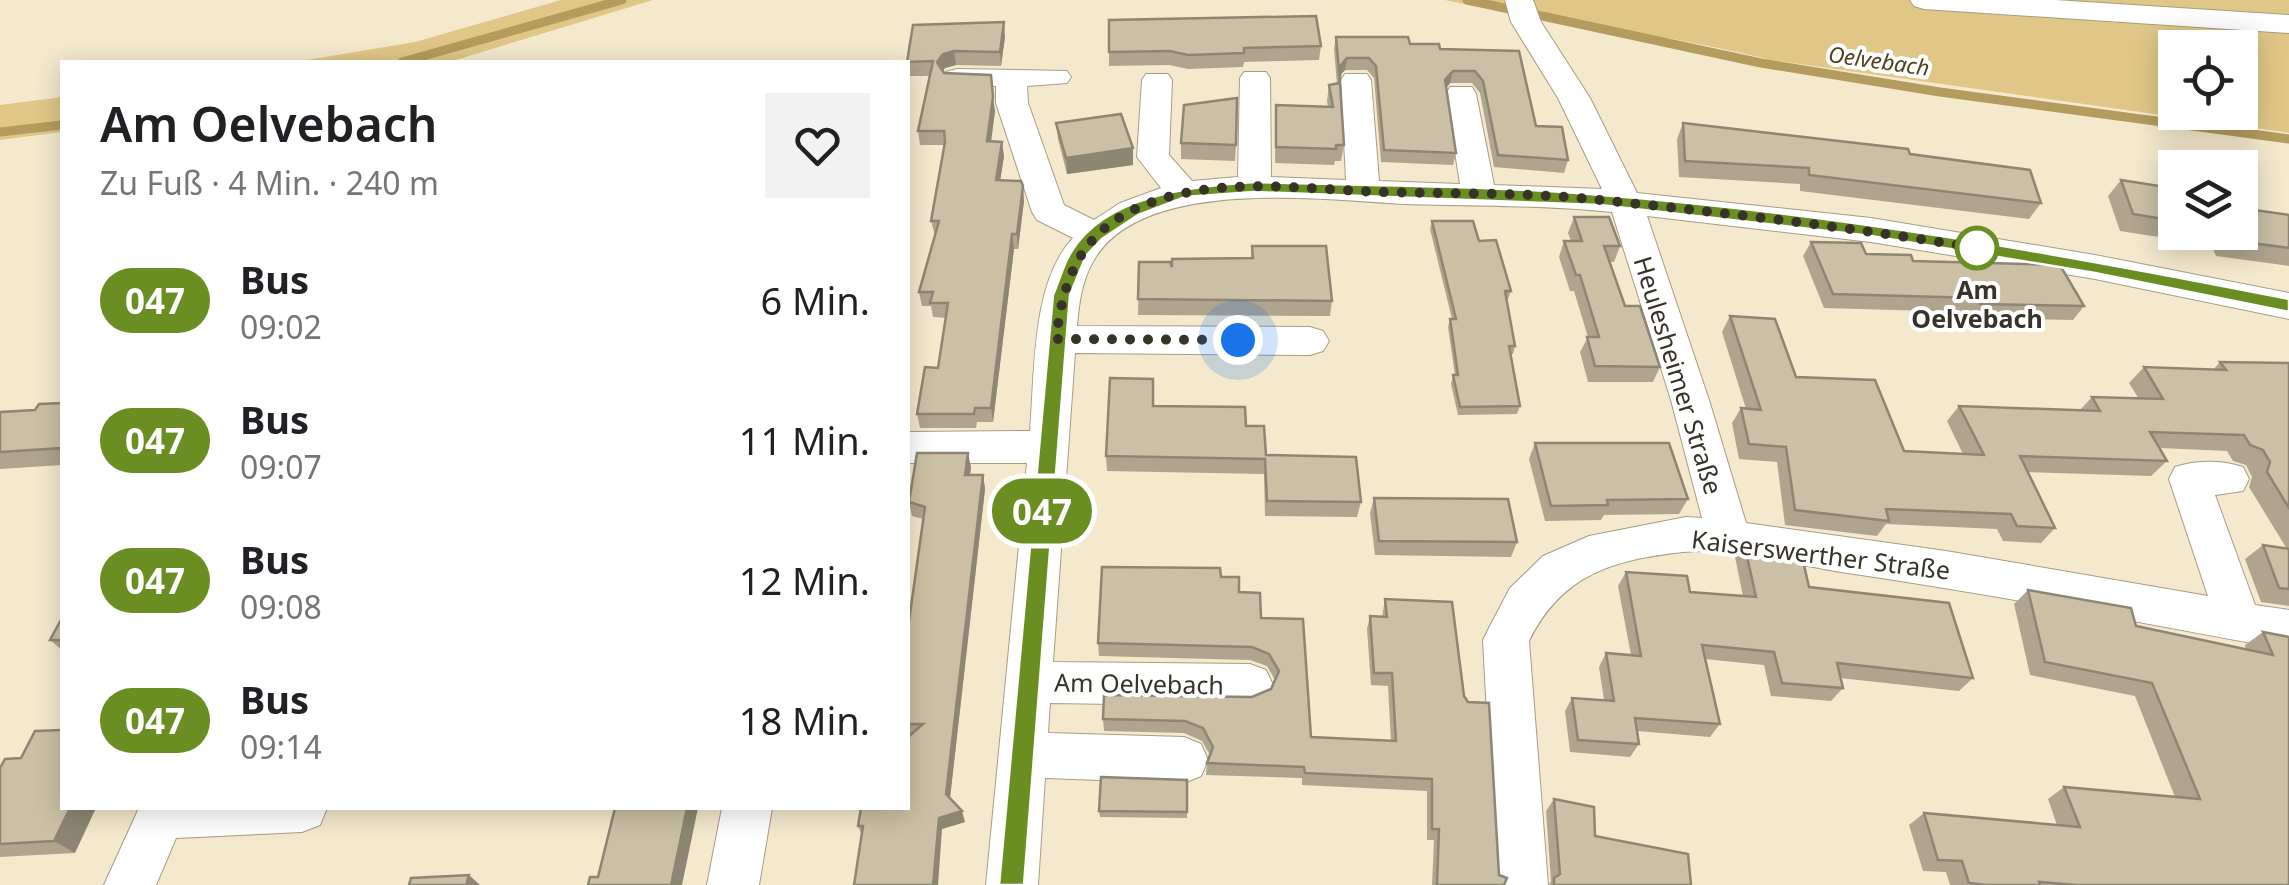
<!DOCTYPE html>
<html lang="de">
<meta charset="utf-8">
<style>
body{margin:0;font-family:"Noto Sans",sans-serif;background:#f2f2f2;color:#202124;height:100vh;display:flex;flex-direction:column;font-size:38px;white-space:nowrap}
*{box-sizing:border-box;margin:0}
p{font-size:32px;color:#757577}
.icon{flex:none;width:55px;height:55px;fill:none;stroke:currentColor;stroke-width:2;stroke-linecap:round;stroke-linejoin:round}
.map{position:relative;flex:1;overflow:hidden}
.panel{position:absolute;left:60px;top:60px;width:850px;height:750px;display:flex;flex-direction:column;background:#fff;border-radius:0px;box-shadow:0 5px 25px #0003}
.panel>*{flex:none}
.badge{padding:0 20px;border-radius:32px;font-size:35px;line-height:65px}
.fabs{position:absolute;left:2158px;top:30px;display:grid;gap:20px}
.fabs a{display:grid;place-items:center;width:100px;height:100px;border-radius:0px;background:#fff;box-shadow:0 5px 25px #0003;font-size:50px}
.you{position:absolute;width:50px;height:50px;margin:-25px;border:8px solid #fff;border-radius:50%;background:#1a73e8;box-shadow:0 0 0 15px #1a73e833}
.map>.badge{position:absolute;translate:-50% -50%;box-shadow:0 0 0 5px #fff}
.round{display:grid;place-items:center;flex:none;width:105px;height:105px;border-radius:0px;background:#f2f2f2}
.headline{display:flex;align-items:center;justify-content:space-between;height:170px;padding:0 40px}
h1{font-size:48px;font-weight:600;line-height:75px}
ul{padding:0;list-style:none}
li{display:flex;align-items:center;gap:30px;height:140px;padding:0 40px}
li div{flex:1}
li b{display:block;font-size:38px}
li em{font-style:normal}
li .badge{min-width:110px;font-weight:700;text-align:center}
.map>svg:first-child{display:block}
</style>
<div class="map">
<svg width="2289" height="885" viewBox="0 0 2289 885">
<rect width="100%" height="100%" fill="#f4e9cd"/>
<g fill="#e0c788" fill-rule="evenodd">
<polygon points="561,0 653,0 449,62 295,62 415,42"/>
<path d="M 1445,0 L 2289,0 L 2289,133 L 1771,60 C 1664,33 1553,23 1445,0 ZM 2175,48 L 2240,48 L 2240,112 L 2175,112 Z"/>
<polygon points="62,97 62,132 0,140 0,105"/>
</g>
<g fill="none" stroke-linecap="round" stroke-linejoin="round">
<g stroke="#b49c5e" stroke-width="9">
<polyline points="1467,0 1761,63 1940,92 2289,139"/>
<polyline points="402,62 622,0"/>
<polyline points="0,132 62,125"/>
</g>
<g stroke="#a89d83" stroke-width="2">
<g id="minor">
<path d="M 1505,0 L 1533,0 L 1541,22 L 1590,98 L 1637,193 L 1871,218 L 2095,255 L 2289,293 L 2289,319 L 2095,279 L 1871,242 L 1647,216 L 1709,400 L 1746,523 L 1946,551 L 2208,596 L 2169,479 L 2175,467 C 2196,460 2222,460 2243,467 L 2249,479 L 2243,491 L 2215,495 L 2255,605 L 2289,610 L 2289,650 C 2140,622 1991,594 1841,572 C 1797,565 1726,547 1683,552 C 1613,560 1562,574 1529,641 L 1548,885 L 1496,885 L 1483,640 L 1490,626 L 1510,588 L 1543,556 L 1589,536 L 1686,517 L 1702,518 L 1671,400 L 1612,212 C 1544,205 1473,206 1405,204 C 1323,200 1143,176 1094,260 C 1082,280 1079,302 1077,326 L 1310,327 L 1323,331 L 1329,341 L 1323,351 L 1310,355 L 1075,353 L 1053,662 L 1250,664 L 1266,670 L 1273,685 L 1266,700 L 1250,706 L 1050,703 L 1048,733 L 1184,737 L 1201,744 L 1208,760 L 1201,776 L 1184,783 L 1045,778 L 1038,885 L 986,885 L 1027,463 L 908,463 L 908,432 L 1030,431 C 1035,374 1031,282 1073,238 L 1037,220 L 1032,212 L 996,103 L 996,86 L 946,84 L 942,78 L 946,72 L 957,69 L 1067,71 L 1071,77 L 1067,83 L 1027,86 L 1028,103 L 1064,205 L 1094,220 L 1120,203 L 1161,188 L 1137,157 L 1142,80 L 1146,74 L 1168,74 L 1172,80 L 1169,155 L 1192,181 L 1238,177 L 1240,78 L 1244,72 L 1266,72 L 1270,78 L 1271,177 L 1346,180 L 1341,80 L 1345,74 L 1367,74 L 1371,80 L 1379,181 L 1460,184 L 1446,94 L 1450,87 L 1472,87 L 1476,94 L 1494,185 L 1602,189 L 1558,98 L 1511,22 Z"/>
<polygon points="1910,0 2055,0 2289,15 2289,33 1924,9 1914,6"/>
<polygon points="139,808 327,808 320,825 302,832 176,838 156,885 104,885"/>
<polygon points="722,808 772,808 759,885 707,885"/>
</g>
</g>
<use href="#minor" fill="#fff" fill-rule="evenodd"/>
</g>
<g fill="#afa58e">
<polygon points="1109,20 1321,46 1319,60 1244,62 1243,67 1188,69 1169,65 1109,66"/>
<polygon points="1005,37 1001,66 956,65 945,68 943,71 995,111 991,142 1004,156 1000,180 1024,201 1018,249 1014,249 993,422 977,422 976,428 920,428 917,414 938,368 946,318 933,317 931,306 922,306 919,292 935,235 931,221 945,145 920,145 918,131 930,76 910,76 907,62"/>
<polygon points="1336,37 1440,49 1519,51 1536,126 1568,160 1564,173 1494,167 1480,93 1472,83 1450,83 1447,87 1456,153 1453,165 1381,162 1374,78 1367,70 1345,70 1340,76 1344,145 1341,161 1335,161 1334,165 1275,163 1276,105 1328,107 1327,101 1329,85 1337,84 1334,49"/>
<polygon points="1056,123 1133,148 1133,165 1067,174 1058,139"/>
<polygon points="1683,123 1910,154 2041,203 2029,219 1800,191 1800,184 1679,177 1677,139"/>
<polygon points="1181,143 1236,145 1235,161 1181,159"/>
<polygon points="2121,180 2175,212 2175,226 2165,238 2120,231 2108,196"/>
<polygon points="2289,215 2289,266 2216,256 2206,232 2240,232"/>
<polygon points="1574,217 1620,246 1614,262 1610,262 1625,306 1660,367 1653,382 1588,382 1580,352 1588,337 1574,291 1570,291 1559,257 1564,241 1571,241 1568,233"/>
<polygon points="1432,221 1479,241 1511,291 1508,299 1507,299 1515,346 1513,354 1511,354 1520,406 1517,414 1458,415 1451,384 1453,375 1455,375 1448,327 1450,319 1452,319 1430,229"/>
<polygon points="1811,242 1866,254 1913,261 2084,306 2073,320 1970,318 1967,312 1824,308 1803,256"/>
<polygon points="1252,246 1332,301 1330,316 1138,315 1139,262 1172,267 1251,258"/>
<polygon points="1730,316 1796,377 1904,451 1963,454 1947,421 1959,406 2080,410 2092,397 2139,399 2129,383 2144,367 2213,370 2220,362 2289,363 2289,606 2261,602 2245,559 2263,545 2287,549 2249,487 2252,477 2246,465 2233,461 2227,451 2160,448 2167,461 2151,476 2028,472 2055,528 2041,543 2003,541 1997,529 1886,524 1877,536 1785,525 1777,462 1739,459 1732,423 1741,408 1746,409 1722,332"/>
<polygon points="62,403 62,465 0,469 0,412 35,410"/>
<polygon points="1153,406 1246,426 1266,455 1361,502 1357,517 1265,516 1264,474 1107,471 1106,456"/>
<polygon points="1535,443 1688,499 1679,514 1604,515 1601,520 1545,521 1529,459"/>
<polygon points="971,467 970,475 983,475 985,489 950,799 965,822 942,829 862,835 858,826 909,736 908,736 908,628 923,519 912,516 909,502"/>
<polygon points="1374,498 1517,542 1511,557 1375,555 1370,513"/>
<polygon points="1744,543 1809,587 1973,678 1959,691 1840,678 1843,688 1831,701 1771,696 1764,665 1705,659 1720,724 1710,737 1637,731 1639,744 1630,757 1570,752 1565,711 1572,698 1604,700 1599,667 1606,653 1631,655 1618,586 1626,572 1690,592 1743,596 1735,557"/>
<polygon points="1221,577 1239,592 1261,618 1311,737 1391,741 1388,686 1371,685 1367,629 1370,616 1382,617 1385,599 1464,696 1499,875 1504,885 1432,885 1434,840 1427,840 1427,791 1302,785 1302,778 1206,775 1207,763 1210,755 1202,741 1184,733 1104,731 1103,719 1252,697 1271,689 1275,680 1267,666 1250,660 1099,656 1098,643"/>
<polygon points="2028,590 2136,626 2246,650 2245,645 2263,632 2289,637 2289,885 1950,885 1946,872 1923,871 1909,825 1924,813 2057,825 2048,799 2064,787 2175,797 2135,696 2030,675 2014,604"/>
<polygon points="62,618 62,650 50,640"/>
<polygon points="21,758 75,853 0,857 0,768"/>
<polygon points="1187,780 1187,818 1100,817 1099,811"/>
<polygon points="1554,799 1595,836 1691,885 1549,885 1551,881 1546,811"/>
</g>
<g fill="#8e8674">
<polygon points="1004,22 1005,37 1001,66 1000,52"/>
<polygon points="954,51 956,65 945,68 939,76 937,62 943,54"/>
<polygon points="1347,58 1345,70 1339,76 1340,66"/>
<polygon points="1453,71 1450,83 1443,92 1445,80"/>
<polygon points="993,97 995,111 989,156 987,141"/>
<polygon points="1002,142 1004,156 998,195 996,180"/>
<polygon points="1133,148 1133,165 1067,174 1066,158"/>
<polygon points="1023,186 1024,201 1018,249 1017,234"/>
<polygon points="1012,234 1014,249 993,422 991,408"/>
<polygon points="968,453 971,467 968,489 965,475"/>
<polygon points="983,475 985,489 949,806 946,794"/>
<polygon points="70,808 96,808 75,853 54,841"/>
<polygon points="687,808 698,808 682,885 671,885"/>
<polygon points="962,811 965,822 942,829 938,885 933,885 939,818"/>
<polygon points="469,875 480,885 466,885"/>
</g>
<g fill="#cbc0a5" stroke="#8e8674" stroke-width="2.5">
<polygon points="1316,16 1321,46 1244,48 1244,53 1188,55 1170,51 1109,52 1109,20"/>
<polygon points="1004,22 1000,52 954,51 943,54 937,62 944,73 991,75 993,97 987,141 1002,142 996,180 1021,181 1023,186 1017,234 1012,234 991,408 975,408 974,414 917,414 925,367 938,368 948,303 930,303 933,292 919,292 939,221 931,221 945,142 944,131 918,131 933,61 907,62 913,25"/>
<polygon points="1336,37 1408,37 1410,44 1439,44 1440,49 1519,51 1536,126 1562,127 1568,160 1498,155 1483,81 1475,71 1453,71 1445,80 1456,153 1384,150 1376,66 1369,58 1347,58 1340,66 1340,82"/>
<polygon points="1340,83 1344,145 1336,145 1336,149 1276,147 1276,105 1333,107 1329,85"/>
<polygon points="1237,98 1236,145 1181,143 1184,105"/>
<polygon points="1121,114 1133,148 1066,158 1056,123"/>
<polygon points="1683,123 1908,149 1910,154 2030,170 2041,203 1809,175 1809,168 1685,161"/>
<polygon points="2121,180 2166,187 2175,212 2175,221 2133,214"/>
<polygon points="2240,208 2289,215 2289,248 2230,240 2227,232 2240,232"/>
<polygon points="1574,217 1609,217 1620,246 1604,246 1625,306 1640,306 1660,367 1595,366 1587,337 1599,337 1580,275 1576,275 1564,241 1582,241"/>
<polygon points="1432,221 1473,221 1479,241 1496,240 1511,291 1505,291 1515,346 1509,346 1520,406 1460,407 1453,375 1458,375 1450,319 1456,319"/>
<polygon points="1811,242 1861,243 1866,254 1911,255 1913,261 2060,265 2084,306 1980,304 1978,298 1833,294"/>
<polygon points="1252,246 1326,246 1332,301 1138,299 1139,262 1170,262 1172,267 1172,259 1253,258"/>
<polygon points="1730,316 1775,319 1796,377 1875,380 1904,451 1984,455 1959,406 2100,411 2092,397 2163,399 2144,367 2226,370 2220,362 2289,363 2289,508 2267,472 2270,462 2263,450 2250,445 2244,435 2150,432 2167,461 2020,456 2055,528 2017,526 2011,514 1886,509 1889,521 1795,510 1786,447 1749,444 1741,408 1761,410"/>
<polygon points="1110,378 1153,379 1153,406 1245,407 1246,426 1264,426 1266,455 1356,457 1361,502 1267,501 1265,459 1106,456"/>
<polygon points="62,403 62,448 0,452 0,412 35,410 39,404"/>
<polygon points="1535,443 1669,443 1688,499 1607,500 1608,505 1551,506"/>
<polygon points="917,453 968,453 965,475 983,475 946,794 962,811 939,818 933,885 854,885 863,826 858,826 861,808 908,808 908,737 923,724 908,724 908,628 925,507 909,502"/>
<polygon points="1374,498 1508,499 1517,542 1379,541"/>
<polygon points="1744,543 1801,552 1809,587 1949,603 1973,678 1837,663 1843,688 1782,683 1774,652 1702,645 1720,724 1635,718 1639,744 1578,740 1572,698 1614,701 1606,653 1641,656 1626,572 1687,576 1690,592 1756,597"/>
<polygon points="2263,545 2289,549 2289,589 2279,588"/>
<polygon points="1102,567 1220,568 1221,577 1239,577 1239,592 1260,593 1261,618 1303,619 1311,737 1396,741 1392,673 1374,673 1370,616 1387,617 1385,599 1452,602 1464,696 1468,702 1489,703 1499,875 1507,878 1504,885 1437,885 1439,829 1432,829 1432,779 1305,773 1304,767 1207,763 1213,747 1203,728 1185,721 1103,719 1104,695 1252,697 1271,689 1279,671 1269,654 1252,647 1098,643"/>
<polygon points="2028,590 2131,608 2136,626 2273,655 2263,632 2289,637 2289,885 2076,885 2039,882 2040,885 1986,885 1969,883 1962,861 1938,860 1924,813 2080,827 2064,787 2200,799 2152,683 2045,662"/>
<polygon points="62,618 62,640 50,640"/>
<polygon points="62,730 62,808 70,808 54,841 0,844 0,768 5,759 21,758 35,731"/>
<polygon points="1101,777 1187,780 1187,812 1099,811"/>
<polygon points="1554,799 1594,807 1595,836 1688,854 1691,885 1554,885 1554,878 1560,874"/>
<polygon points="615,808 687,808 671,885 588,885 590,877 598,877"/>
<polygon points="469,875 466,885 409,885 411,878"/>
</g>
<path fill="#6b8e23" stroke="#fff" stroke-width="2.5" d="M 1254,182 C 1369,186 1486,185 1601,195 C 1833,213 2061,254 2289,299 L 2289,312 L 2095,273 L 1871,236 L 1600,205 L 1254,192 L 1185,197 L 1138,215 L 1102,239 L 1086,256 L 1070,295 L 1024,885 L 999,885 L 1053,295 C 1059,281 1063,265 1071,252 C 1106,194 1194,186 1254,182 Z"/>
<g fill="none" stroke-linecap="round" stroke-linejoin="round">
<path stroke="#373328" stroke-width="10" stroke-dasharray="0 18" d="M 1238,340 L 1056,339 C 1063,282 1078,237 1133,210 C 1209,174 1299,189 1380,192 C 1453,194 1527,192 1600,200 C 1728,213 1856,228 1983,249 L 1977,248"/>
</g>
<circle fill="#fff" stroke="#6b8e23" stroke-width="5" cx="1977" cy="248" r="20"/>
<g text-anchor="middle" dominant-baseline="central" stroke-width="8" stroke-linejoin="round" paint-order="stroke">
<g font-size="22" font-style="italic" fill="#4f411d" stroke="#fff">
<text transform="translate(1879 60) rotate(8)">Oelvebach</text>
</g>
<g font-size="25" font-weight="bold" fill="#373328" stroke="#fff">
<text x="1977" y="289">Am<tspan x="1977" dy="29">Oelvebach</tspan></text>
</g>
<g font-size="25" fill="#373328" stroke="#fff">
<text transform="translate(1679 375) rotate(73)">Heulesheimer Straße</text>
<text transform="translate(1821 554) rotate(7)">Kaiserswerther Straße</text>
<text transform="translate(1139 683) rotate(1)">Am Oelvebach</text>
</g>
</g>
</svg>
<div class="fabs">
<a><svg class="icon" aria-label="locate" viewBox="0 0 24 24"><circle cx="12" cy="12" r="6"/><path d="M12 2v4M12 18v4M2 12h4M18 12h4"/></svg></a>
<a><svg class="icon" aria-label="layers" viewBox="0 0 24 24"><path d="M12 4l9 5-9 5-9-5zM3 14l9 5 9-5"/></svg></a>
</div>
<div class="you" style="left:1238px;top:340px"></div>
<b class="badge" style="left:1042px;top:511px;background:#6b8e23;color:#fff">047</b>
<section class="panel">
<div class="headline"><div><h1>Am Oelvebach</h1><p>Zu Fuß · 4 Min. · 240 m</p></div><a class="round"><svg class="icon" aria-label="heart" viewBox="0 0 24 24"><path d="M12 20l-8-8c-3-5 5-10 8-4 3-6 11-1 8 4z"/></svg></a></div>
<ul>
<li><span class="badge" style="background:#6b8e23;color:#fff">047</span><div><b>Bus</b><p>09:02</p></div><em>6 Min.</em></li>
<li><span class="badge" style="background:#6b8e23;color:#fff">047</span><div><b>Bus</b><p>09:07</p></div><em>11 Min.</em></li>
<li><span class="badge" style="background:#6b8e23;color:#fff">047</span><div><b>Bus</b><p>09:08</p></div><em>12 Min.</em></li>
<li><span class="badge" style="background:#6b8e23;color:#fff">047</span><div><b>Bus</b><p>09:14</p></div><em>18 Min.</em></li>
</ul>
</section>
</div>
